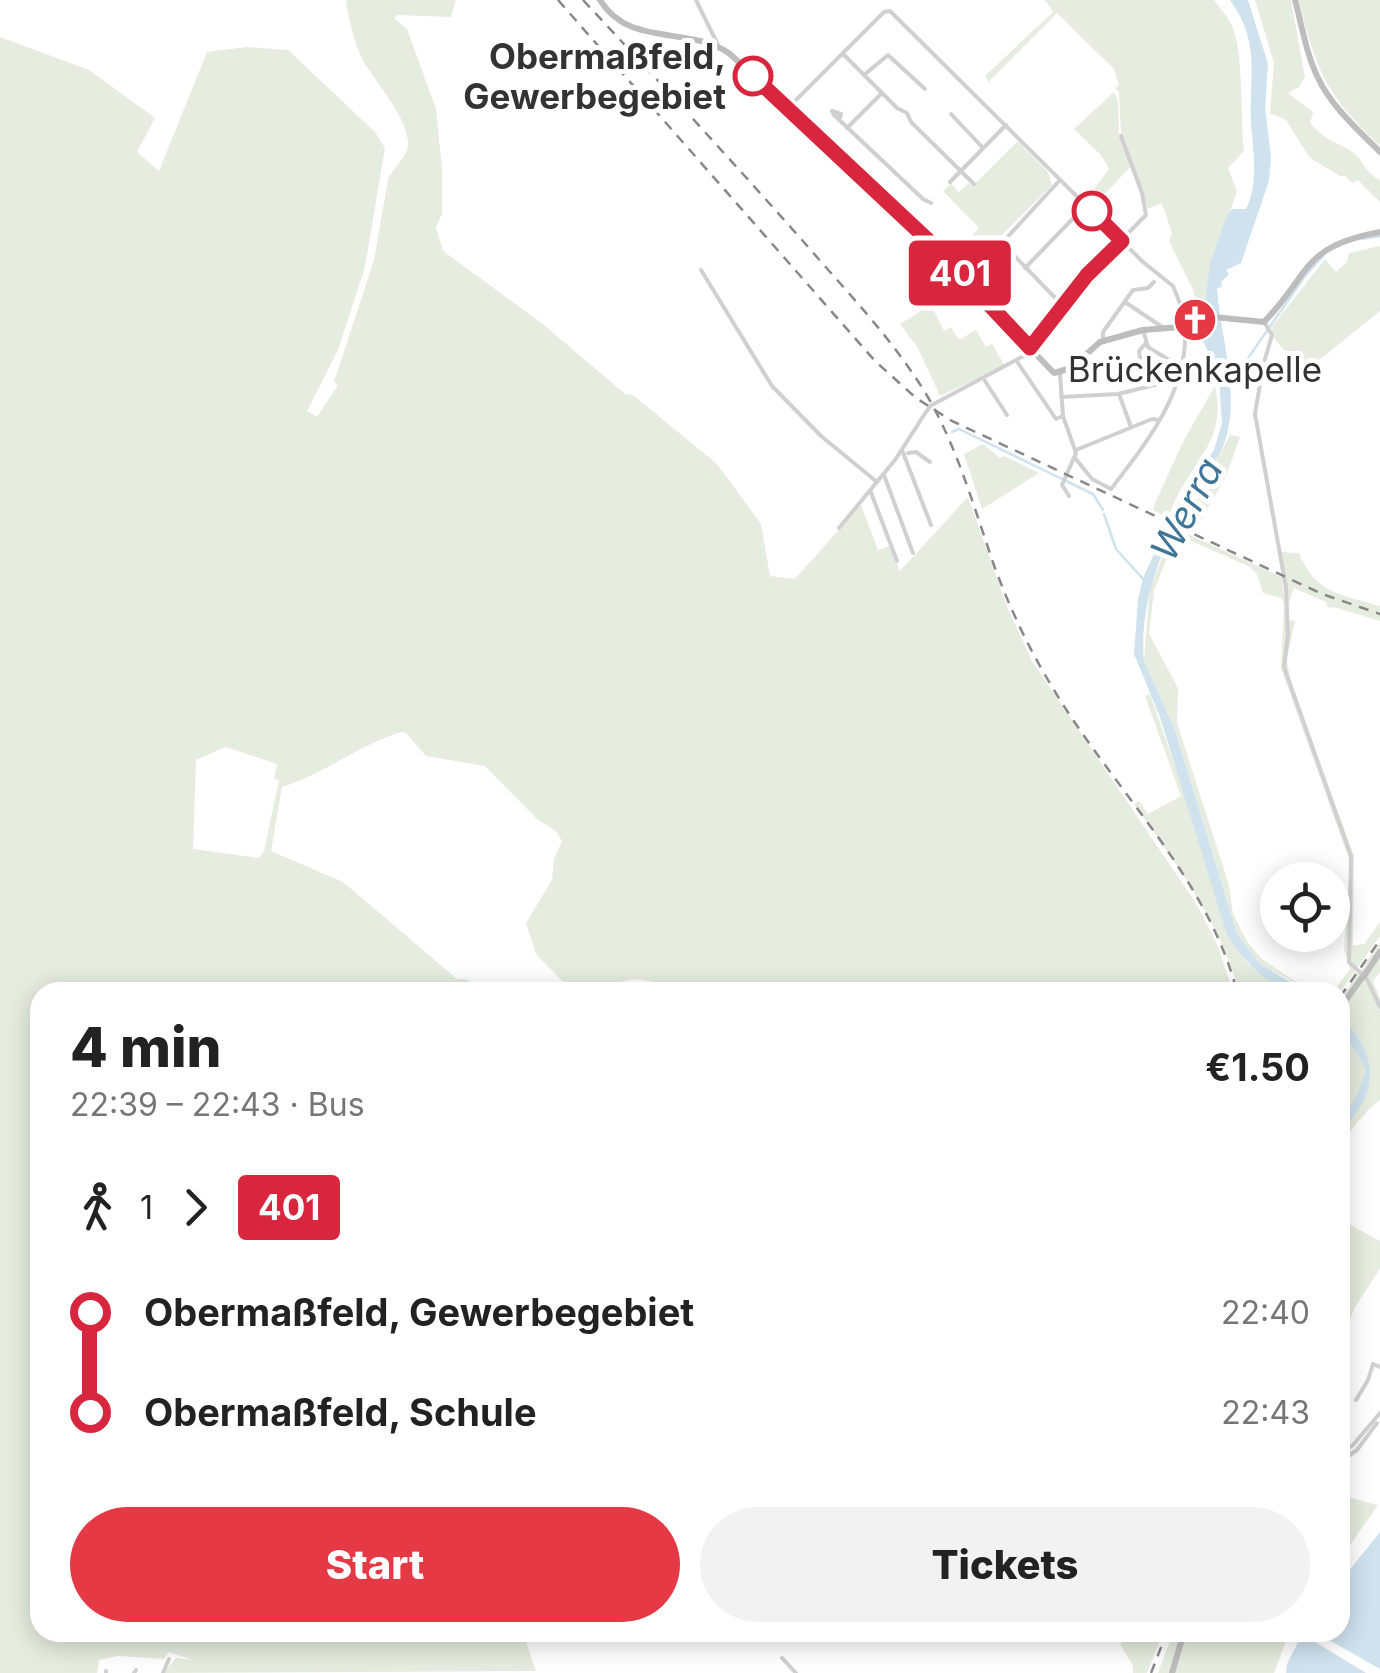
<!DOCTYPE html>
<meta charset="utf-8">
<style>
body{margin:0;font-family:Inter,sans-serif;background:#f2f2f2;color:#222;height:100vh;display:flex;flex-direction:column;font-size:38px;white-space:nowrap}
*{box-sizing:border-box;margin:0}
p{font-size:32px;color:#767676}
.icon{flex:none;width:55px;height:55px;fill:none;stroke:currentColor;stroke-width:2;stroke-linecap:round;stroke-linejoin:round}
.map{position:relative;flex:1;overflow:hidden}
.drawer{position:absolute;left:30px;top:982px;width:1320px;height:660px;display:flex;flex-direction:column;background:#fff;border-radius:30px;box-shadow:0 5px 25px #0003}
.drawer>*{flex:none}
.badge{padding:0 20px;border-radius:8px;font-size:35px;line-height:65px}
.fabs{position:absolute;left:1260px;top:862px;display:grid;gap:20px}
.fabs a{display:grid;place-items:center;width:90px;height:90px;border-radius:50%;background:#fff;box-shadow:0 5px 25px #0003;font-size:50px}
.map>.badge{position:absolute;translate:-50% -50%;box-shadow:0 0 0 5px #fff}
.legs{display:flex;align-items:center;gap:15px;height:110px;padding:0 40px;font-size:32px}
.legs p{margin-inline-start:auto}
.headline{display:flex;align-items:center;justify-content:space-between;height:170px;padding:0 40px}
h1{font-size:55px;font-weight:800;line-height:75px}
.action{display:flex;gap:20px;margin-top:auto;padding:20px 40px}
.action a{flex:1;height:115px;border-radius:60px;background:#e63946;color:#fff;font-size:40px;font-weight:800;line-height:115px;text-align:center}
.action a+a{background:#f2f2f2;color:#222}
ul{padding:0 40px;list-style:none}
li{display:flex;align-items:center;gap:35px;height:100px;font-size:38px}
li i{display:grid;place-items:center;width:15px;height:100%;margin:0 12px;background:currentColor}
li i::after{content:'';width:25px;height:25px;margin:-12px;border:8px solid;border-radius:50%;background:#fff}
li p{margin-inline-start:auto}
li:first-child i{background:linear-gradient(#0000 50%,currentColor 0)}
li:last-child i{background:linear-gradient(currentColor 50%,#0000 0)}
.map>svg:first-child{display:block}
</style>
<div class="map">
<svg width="1380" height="1673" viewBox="0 0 1380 1673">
<rect width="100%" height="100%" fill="#fff"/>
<g fill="#e6ecdf" fill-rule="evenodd">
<path d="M 346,0 L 456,0 L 451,17 L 398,15 L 394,18 L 407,29 L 436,109 L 442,170 L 442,214 L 436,227 L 443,251 L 544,325 L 625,394 L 633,395 L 717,464 L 761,524 L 770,576 L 795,579 L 861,505 L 878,550 L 889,546 L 900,571 L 968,497 L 1008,609 L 1032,661 L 1197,905 L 1218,946 L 1233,992 L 674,992 C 652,977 625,973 604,992 L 573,992 L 536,954 L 526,923 L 552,880 L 554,859 L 562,841 L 556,831 L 537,819 L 485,766 L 426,756 L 406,733 L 401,732 C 359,745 322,775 282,787 L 271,851 L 343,882 L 457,979 L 467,979 L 482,992 L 40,992 L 40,1632 L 528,1633 L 527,1645 L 536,1671 L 164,1673 L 176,1658 L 192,1660 L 169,1652 L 164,1659 L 118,1656 L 99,1660 L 97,1673 L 0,1673 L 0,37 L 89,70 L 155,118 L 137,152 L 159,171 L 207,52 L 247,47 L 288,50 L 375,132 L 385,148 L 365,267 L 338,350 L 307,411 L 317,417 L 338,385 L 334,382 L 374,260 L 388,180 C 392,168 406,159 408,146 C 410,120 376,83 364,62 C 355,46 348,18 346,0 ZM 226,747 L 277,764 L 274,779 L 279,780 L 264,851 L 259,858 L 193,849 L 196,760 Z"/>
<path d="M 1045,0 L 1214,0 C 1220,8 1228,17 1232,26 C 1244,53 1240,118 1244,151 L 1228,168 L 1237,192 L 1210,263 L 1204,306 L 1200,314 L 1193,290 L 1169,241 L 1172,234 C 1169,222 1165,214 1162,203 L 1148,209 L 1121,133 L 1119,92 L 1115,88 L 1119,85 L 1114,69 L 1057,13 L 990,80 L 991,85 L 985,76 L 1053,12 Z"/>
<path d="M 1255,0 L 1291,0 L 1305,77 L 1299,87 L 1288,93 L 1313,112 L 1310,123 C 1327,142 1332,139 1351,151 C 1364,159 1363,172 1380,180 L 1380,202 L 1358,180 L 1352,183 L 1345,176 L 1340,176 L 1310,158 L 1286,120 L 1270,113 L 1274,63 Z"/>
<path d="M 1298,0 L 1380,0 L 1380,146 C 1324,93 1318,73 1298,0 Z"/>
<polygon points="1114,92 1118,101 1119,135 1131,166 1102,197 1094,189 1109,169 1101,155 1074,129"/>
<polygon points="1018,141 1048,172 1052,185 979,258 964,243 979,228 943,191 951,183 959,192 969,183 973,186"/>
<polygon points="1380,246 1380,311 1303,373 1274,338 1271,328 1325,259 1336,272 1347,262 1349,253"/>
<polygon points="931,305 944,331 951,327 959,340 976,330 986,347 992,344 1005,366 940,396 918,348 900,324"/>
<path d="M 1215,386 C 1225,433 1204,451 1181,489 C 1176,498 1172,508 1168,518 L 1153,510 L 1155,503 L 1184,440 Z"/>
<polygon points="1230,435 1240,437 1226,476 1196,529 1183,524"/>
<polygon points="983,444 1000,458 1004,456 1039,473 982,509 964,454"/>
<polygon points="1174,528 1282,577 1287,621 1295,620 1287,659 1290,681 1354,856 1353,946 1364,944 1380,922 1380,936 1340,992 1333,992 1350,969 1344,950 1350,862 1281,668 1284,603 1281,598 1263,593 1257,574 1250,567 1176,534 1154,591 1149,634 1178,688 1177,723 1229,885 1233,914 1248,943 1262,959 1311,992 1259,963 1237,934 1175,730 1144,661 1150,588"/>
<path d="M 1280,552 L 1299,553 C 1315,594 1341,594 1380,606 L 1380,621 L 1334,607 L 1328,608 L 1326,602 L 1294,588 L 1289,603 Z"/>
<path d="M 1150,694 L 1196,827 L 1227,935 L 1248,964 L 1287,992 L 1239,992 C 1220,921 1176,864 1134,804 L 1139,801 L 1148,814 L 1181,796 L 1145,696 Z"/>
<path d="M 1380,943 L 1380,972 L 1373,981 L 1380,999 L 1380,1100 C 1368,1108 1344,1137 1340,1150 L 1340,1000 Z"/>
<polygon points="1340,1219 1380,1241 1380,1268 1354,1309 1340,1347"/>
<polygon points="1340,1495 1378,1505 1340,1559"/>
<polygon points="1132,1633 1163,1633 1147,1673 1133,1673 1133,1666 1120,1644"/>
<polygon points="1173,1633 1289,1633 1274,1673 1158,1673"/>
</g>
<g fill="#cfe2ee">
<path d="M 1230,0 L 1248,0 L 1268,64 L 1265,108 L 1271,157 L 1269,181 L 1241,263 L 1226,270 L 1229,274 L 1221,282 L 1222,287 L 1217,288 C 1220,335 1239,387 1227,434 C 1220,462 1200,482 1185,507 C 1159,552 1139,609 1144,661 L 1175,730 L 1237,934 L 1259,963 L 1307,992 C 1271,992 1246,964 1227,935 L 1160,717 L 1134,654 L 1138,600 L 1143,578 L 1177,504 L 1214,450 L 1222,423 L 1219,377 L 1197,327 L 1204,306 L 1210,263 L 1228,213 L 1232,209 L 1246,209 C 1259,183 1253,151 1251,123 C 1249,76 1261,42 1230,0 Z"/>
<path d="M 1340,1017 C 1380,1055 1380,1093 1340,1132 L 1340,1117 L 1354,1102 L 1366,1072 C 1361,1050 1340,1039 1340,1017 Z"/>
<polygon points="1380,1532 1380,1669 1317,1633 1340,1632 1340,1582"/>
<polygon points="1302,1634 1366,1673 1286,1673 1287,1664"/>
</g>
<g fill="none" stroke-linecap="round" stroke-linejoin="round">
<g stroke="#cfe2ee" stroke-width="2.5">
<polyline points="1362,239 1380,236"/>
<polyline points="1228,387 1305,276 1323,256"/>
<polyline points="952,432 959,429 1062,479"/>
<polyline points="1066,481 1093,494 1103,510"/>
<polyline points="1104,514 1116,549 1144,580"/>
</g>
<g stroke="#d0d0d0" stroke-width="4">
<polyline points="696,0 718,45"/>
<polyline points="844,55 897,108 907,113 911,122 974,184"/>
<polyline points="864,75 888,55 925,89"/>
<polyline points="788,108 884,12 890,11 1143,262 1173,286 1187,321"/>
<polyline points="951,114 983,148"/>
<polyline points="839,120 841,114 832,111 834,115 923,199 931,203"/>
<polyline points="847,128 882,93"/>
<polyline points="1060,180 1002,243 1064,307"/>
<polyline points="950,182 1006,125"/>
<polyline points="1025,268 1086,205"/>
<polyline points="701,270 772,386 821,436 877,482"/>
<polyline points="1125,302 1165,329"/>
<polyline points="1264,322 1272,335 1263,366 1255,414 1286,588 1288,634 1284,667 1351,856 1349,962 1367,979 1380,1007"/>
<polyline points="1143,330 1148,347 1169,360"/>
<polyline points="1103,341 1103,332 1133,290 1148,288 1154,282"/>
<polyline points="1030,348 1087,275 1146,215 1142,193 1121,136"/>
<polyline points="1018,363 1056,419 1063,416"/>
<polyline points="1142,373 1139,351 1146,343"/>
<polyline points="1060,374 1063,416 1076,453 1062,485 1069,496"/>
<polyline points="985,381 1007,415"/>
<polyline points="1119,394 1131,427"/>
<polyline points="1061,397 1118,394 1179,379"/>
<polyline points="930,406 1031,352"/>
<polyline points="902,450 931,525"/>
<polyline points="1076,450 1152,419 1159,420"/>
<polyline points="908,453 916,452 930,462"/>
<path d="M 1075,458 L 1092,479 L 1111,489 C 1148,441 1189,390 1185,326"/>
<polyline points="884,475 913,553"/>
<polyline points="870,490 897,561"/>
<polyline points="839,528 895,460 926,412"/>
<polyline points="1356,1400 1368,1380 1373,1364 1380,1367"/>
<polyline points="1340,1453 1353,1445 1380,1413"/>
<polyline points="1341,1461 1357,1450 1377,1423"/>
<polyline points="782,1658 796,1673"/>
<polyline points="106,1673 106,1671"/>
<polyline points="134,1673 136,1670"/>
<polyline points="163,1673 169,1659"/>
</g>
<g stroke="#bdbdbd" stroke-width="6">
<path d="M 600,0 C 629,48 689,25 730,54 L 914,227 L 1054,373 L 1071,368 L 1100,342 L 1143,330 L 1181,327 L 1194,315 L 1264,322 C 1312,272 1301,247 1380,232"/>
<path d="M 1295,0 C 1302,26 1306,53 1318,78 C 1332,107 1357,129 1380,152"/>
<polyline points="1366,973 1380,952"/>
<polyline points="1340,1008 1361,979"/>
<polyline points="1172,1673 1184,1632"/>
</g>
<g stroke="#888" stroke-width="2.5" stroke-dasharray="10 8" stroke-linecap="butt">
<polyline points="558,0 875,361 916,398 952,421 1322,594 1380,614"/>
<path d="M 583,0 C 657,79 730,159 802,240 C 846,291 895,341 929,399 C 959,452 975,511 995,568 C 1011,611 1030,651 1054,690 C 1114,790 1208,878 1237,992"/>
<polyline points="1340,997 1380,940"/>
<polyline points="1151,1673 1167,1632"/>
</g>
<polyline stroke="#d0d0d0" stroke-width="4" points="927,411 930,406"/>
<polyline stroke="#bdbdbd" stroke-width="6" points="1361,979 1366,973"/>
</g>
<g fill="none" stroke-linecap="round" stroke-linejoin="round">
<g stroke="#fff" stroke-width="22">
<polyline id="line-1" points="753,76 930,242 1030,348 1087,275 1122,241 1092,211"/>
</g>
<use href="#line-1" stroke="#d7263d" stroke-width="15"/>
</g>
<defs>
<g id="church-disc" transform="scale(2.25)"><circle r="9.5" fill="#e63946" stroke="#fff"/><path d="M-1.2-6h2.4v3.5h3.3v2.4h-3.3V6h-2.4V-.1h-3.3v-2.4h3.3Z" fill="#fff"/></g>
</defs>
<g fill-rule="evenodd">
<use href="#church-disc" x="1195" y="320"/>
</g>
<g fill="#fff" stroke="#d7263d" stroke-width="5">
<circle cx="753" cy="76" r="18"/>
<circle cx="1092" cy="211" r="18"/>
</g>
<g text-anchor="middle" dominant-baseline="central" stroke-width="10" stroke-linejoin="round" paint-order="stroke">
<g font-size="35" font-weight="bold" fill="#333" stroke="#fff" text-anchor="end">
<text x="726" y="56">Obermaßfeld,<tspan x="726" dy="40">Gewerbegebiet</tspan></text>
</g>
<g font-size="35" fill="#333" stroke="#fff">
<text x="1195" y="369">Brückenkapelle</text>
</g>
<g font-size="38" font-style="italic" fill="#3f7597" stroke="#fff">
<text transform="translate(1186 509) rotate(-62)">Werra</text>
</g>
</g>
</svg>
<div class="fabs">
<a><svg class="icon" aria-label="locate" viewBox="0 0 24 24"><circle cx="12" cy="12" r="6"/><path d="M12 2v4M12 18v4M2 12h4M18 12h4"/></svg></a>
</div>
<b class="badge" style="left:960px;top:273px;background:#d7263d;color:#fff">401</b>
<section class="drawer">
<div class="headline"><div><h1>4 min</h1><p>22:39 – 22:43 · Bus</p></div><b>€1.50</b></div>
<div class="legs"><svg class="icon" aria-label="walk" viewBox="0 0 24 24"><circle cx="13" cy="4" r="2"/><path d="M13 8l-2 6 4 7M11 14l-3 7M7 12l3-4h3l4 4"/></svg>1<svg class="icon" aria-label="forward" viewBox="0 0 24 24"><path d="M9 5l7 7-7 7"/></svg><b class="badge" style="background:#d7263d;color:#fff">401</b></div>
<ul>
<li><i style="color:#d7263d"></i><b>Obermaßfeld, Gewerbegebiet</b><p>22:40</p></li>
<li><i style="color:#d7263d"></i><b>Obermaßfeld, Schule</b><p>22:43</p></li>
</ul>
<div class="action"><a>Start</a><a>Tickets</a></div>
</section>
</div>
